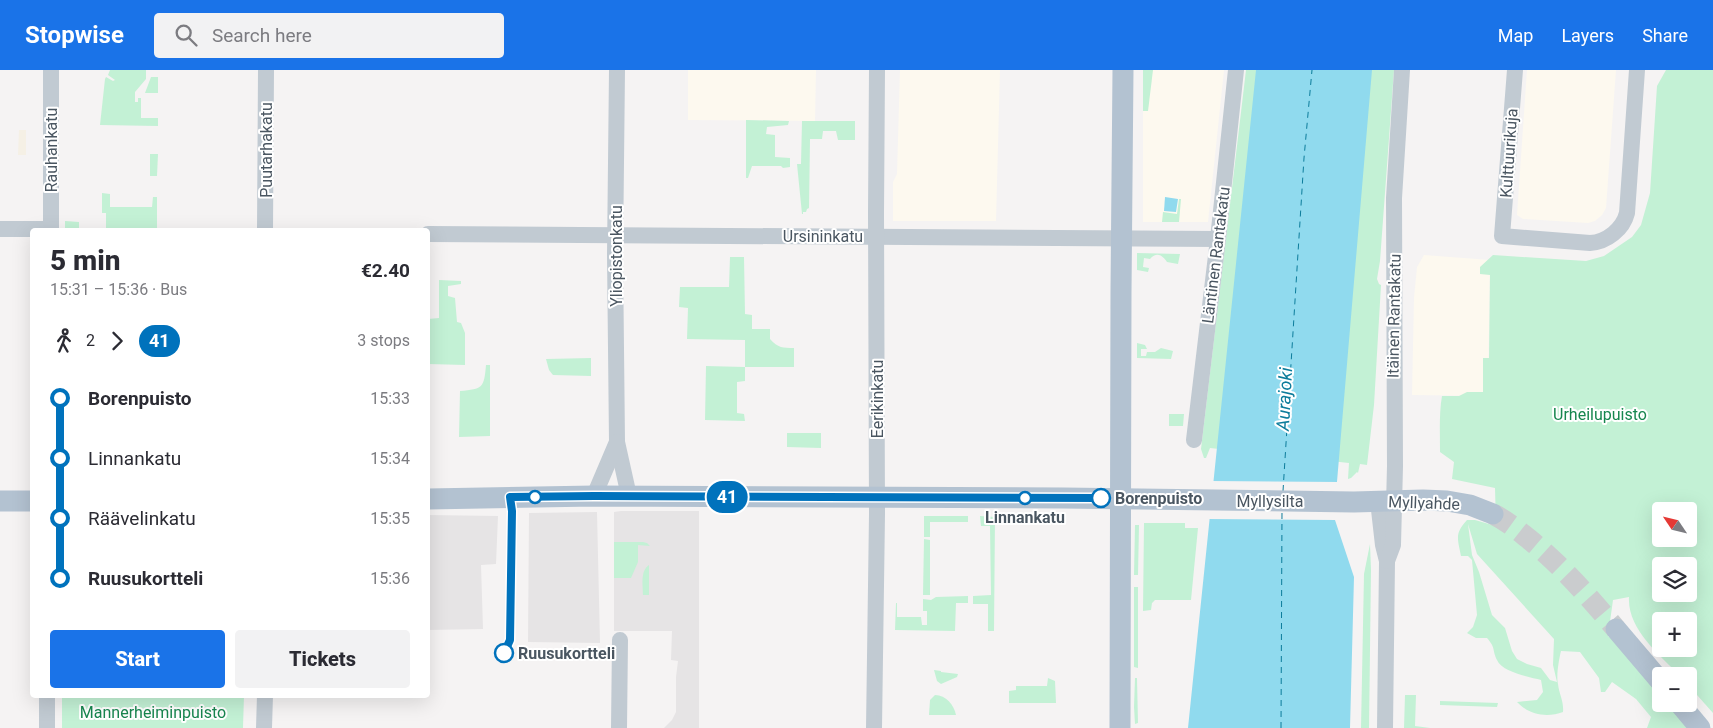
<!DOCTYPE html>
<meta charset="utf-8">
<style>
body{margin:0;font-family:Roboto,sans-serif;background:#f2f2f3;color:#2b2b33;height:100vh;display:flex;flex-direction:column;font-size:19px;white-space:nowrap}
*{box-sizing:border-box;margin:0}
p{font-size:16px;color:#7c7c81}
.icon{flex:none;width:28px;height:28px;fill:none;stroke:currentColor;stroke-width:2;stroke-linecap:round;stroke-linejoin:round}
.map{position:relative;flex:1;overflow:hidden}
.details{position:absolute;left:30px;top:158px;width:400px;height:470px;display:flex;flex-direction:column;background:#fff;border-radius:5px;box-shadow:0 5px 20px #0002}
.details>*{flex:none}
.badge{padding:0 10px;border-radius:16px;font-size:18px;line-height:32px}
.needle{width:32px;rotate:305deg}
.controls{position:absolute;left:1652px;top:432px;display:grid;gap:10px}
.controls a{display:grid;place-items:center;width:45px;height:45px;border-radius:5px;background:#fff;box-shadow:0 5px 20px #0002;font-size:25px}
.map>.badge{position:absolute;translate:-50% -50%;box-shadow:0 0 0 2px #fff}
.legs{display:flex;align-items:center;gap:8px;height:55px;padding:0 20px;font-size:16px}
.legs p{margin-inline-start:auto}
.head{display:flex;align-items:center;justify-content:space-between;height:85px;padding:0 20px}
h1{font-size:28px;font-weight:800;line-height:38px}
.cta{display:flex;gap:10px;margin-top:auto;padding:10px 20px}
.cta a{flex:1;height:58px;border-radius:5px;background:#1a73e8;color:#fff;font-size:20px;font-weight:800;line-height:58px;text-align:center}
.cta a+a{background:#f2f2f3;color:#2b2b33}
ul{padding:0 20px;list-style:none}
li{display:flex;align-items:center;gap:18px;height:60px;font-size:19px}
li i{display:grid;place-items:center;width:8px;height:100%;margin:0 6px;background:currentColor}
li i::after{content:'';width:12px;height:12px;margin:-6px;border:4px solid;border-radius:50%;background:#fff}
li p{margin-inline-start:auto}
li:first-child i{background:linear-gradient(#0000 50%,currentColor 0)}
li:last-child i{background:linear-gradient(currentColor 50%,#0000 0)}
header{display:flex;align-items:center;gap:30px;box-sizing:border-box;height:70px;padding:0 25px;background:#1a73e8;color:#fff}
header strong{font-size:24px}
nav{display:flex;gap:28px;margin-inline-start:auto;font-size:18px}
.search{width:350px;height:45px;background:#f2f2f3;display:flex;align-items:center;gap:12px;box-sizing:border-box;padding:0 18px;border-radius:5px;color:#7c7c81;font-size:19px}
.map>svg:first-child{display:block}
</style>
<header>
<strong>Stopwise</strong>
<div class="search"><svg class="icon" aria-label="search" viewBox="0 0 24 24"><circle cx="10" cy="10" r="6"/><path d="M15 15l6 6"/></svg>Search here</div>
<nav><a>Map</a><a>Layers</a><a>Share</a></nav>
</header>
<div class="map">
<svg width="1713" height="658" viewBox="0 0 1713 658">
<rect width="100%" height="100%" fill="#f5f3f3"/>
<g fill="#fdf9ef">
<polygon points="688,0 816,0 815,51 688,50"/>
<polygon points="900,0 1000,0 996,151 893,151 893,112 897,104"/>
<polygon points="1143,0 1224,0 1208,152 1143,152"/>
<polygon points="1527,0 1616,0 1606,138 1602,145 1595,151 1588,153 1523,149 1517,145"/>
<polygon points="1424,185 1490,190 1488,326 1412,325 1414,228 1417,197"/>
</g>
<g fill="#e6e4e5">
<polygon points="621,441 699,441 699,658 664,658 672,650 676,642 676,607 678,591 671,590 672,561 614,561 614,442"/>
<polygon points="597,442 600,573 528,572 529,443"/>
<polygon points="428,445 498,446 496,494 481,495 483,559 428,560"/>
</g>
<g fill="#c3f1d5" fill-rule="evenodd">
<polygon points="110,0 146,0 146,9 135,22 135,32 138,32 138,28 141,28 141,48 158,48 158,56 100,55 105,9 106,7 113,11 115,10 108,5"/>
<polygon points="1143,0 1153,0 1148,41 1143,41"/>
<polygon points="1246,0 1394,0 1380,191 1377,209 1379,214 1381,215 1374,335 1367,395 1360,394 1358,403 1357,402 1351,408 1348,409 1349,393 1210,378 1206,388 1204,388 1201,379"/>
<path d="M 1666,0 L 1713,0 L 1713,643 L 1689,616 L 1689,606 L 1680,606 C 1660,585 1627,559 1629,527 L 1613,530 L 1608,566 L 1616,572 L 1661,624 L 1661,634 L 1670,634 L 1691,658 L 1647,658 L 1651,647 L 1636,629 L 1612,612 L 1605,622 L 1601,622 L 1599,608 L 1580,582 L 1561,581 C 1559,589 1556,606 1558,614 C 1559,624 1564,631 1563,642 C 1547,648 1529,645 1517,632 L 1537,630 L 1543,622 L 1541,610 C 1529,607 1502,602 1497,590 C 1492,580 1496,578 1487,568 L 1476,568 L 1467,563 L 1473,557 L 1477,545 L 1472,490 L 1468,486 L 1461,486 C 1458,469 1454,464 1467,450 L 1475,450 L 1496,456 L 1495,418 L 1452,409 L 1454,392 L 1440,382 C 1440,363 1439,343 1442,326 L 1459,326 L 1467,322 L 1483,322 L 1483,288 L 1489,288 L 1490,205 L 1480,204 L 1480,197 L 1493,185 L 1586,191 L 1604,186 L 1632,167 L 1641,155 L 1650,123 L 1657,16 ZM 1661,441 L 1689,441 L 1689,469 L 1661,469 ZM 1468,454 L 1477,484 L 1554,569 L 1553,595 L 1557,612 L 1550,610 L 1541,598 L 1527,594 L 1517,589 L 1512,581 L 1505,558 L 1492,545 L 1479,502 L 1472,485 ZM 1661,496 L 1689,496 L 1689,524 L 1661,524 ZM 1661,551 L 1689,551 L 1689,579 L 1661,579 Z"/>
<polygon points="151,7 158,7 158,23 145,23"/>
<polygon points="746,50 789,51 788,55 767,57 766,64 775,65 775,87 790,88 790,97 783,98 781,96 752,96 748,108 746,108"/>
<polygon points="802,51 855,51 855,70 838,70 836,61 823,61 822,69 810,69 809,138 807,139 806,142 803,142 803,144 802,144 797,94 801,94"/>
<polygon points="150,84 158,84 157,106 150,106"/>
<polygon points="102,123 110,124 110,137 152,137 153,127 157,127 157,160 65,160 65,151 79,152 79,159 106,159 106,143 102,143"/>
<polygon points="1179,129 1181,129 1179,152 1162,152 1163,142 1177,144"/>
<path d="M 1137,183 L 1180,184 L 1178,194 L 1167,192 C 1163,186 1157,181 1150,189 L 1144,188 L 1143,197 L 1149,198 L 1148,202 L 1137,200 Z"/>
<path d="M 730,187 L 744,187 L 745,244 L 752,245 L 752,259 L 770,259 L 770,269 C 778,278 783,278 794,278 L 794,297 L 745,297 L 745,311 L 737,312 L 737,343 L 744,344 L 745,351 L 705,350 L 706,296 L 745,297 L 745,270 L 687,269 L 688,238 L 679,237 L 680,217 L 729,217 Z"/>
<polygon points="439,210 461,211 461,214 448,216 448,226 455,228 457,252 461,253 465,263 465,295 428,294 428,249 439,248"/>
<polygon points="1137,273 1145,275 1147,279 1141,279 1141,286 1146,286 1147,282 1155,282 1161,278 1173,281 1171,289 1137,288"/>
<polygon points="591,288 591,306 553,305 549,300 546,289"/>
<path d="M 486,295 L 490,295 L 490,366 L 459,367 L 460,321 C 483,319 484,318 486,295 Z"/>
<polygon points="1169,344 1184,344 1183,356 1169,356"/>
<polygon points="787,363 821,363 821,378 787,377"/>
<polygon points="924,446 968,446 968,452 930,452 930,467 924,467"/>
<polygon points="980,446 995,447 994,561 988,561 988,534 973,534 973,526 991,525 990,456 981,456"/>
<polygon points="1144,453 1185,453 1185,458 1198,458 1191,530 1155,530 1152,533 1151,540 1143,541"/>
<polygon points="1135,455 1139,455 1138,505 1134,505"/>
<polygon points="924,469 930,470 930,525 923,525"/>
<polygon points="614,472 643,472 647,473 650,476 638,475 638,492 631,508 614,508"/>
<polygon points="1370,474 1371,500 1369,658 1361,658 1364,504"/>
<path d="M 649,495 L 649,525 L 643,525 C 643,515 640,501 649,495 Z"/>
<polygon points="1134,517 1138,517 1138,598 1134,597"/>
<polygon points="968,526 968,533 956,533 955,561 895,560 896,533 897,533 897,547 921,547 922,555 927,555 927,541 923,541 923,529 931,530 936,527"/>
<polygon points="934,600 941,601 941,602 958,604 957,607 941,614 937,611"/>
<polygon points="1048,608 1055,611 1056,633 1009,633 1009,621 1016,620 1016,616 1047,616"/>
<polygon points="1135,608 1137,608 1138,653 1135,654 1134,637"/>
<polygon points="62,625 244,625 243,658 62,658"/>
<path d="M 935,625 C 946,625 954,635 956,645 L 929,645 L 930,630 Z"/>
<polygon points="1405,625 1416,625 1415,656 1430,658 1404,658"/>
<polygon points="1440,631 1498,633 1497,637 1440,635"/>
</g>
<polygon fill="#f5f0e5" points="19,60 26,60 26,85 18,85"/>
<g fill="#90daee">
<polygon points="1256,0 1372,0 1334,447 1354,507 1350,658 1188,658"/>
<polygon points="1165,127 1178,129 1176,142 1164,141"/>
</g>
<polygon fill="#f5f3f3" points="1210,411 1339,412 1337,450 1207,449"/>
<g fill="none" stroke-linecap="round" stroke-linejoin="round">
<g stroke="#0c7c9b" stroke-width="1" stroke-dasharray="6 5" stroke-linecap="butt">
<polyline points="1283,421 1304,88 1312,0"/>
<polyline points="1281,658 1282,442"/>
</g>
<path stroke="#caccce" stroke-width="21" stroke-dasharray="21 11" stroke-linecap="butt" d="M 1493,444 C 1507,451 1519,461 1530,470 C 1563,497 1589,527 1616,559"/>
<g stroke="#c1cad2" stroke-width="16">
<polyline points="51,0 51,160"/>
<polyline points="617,0 615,185 617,372 629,426"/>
<path d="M 1515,0 L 1502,166 L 1590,173 C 1607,172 1623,159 1627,143 L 1637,0"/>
<polyline points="0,159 51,159"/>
<polyline points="265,160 266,0"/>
<polyline points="428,164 1218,169"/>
<polyline points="1194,370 1218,169 1236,0"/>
<polyline points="594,426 617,372"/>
<polyline points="1378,431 1383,475 1387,491 1385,658"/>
<polyline points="1387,491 1393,475 1395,396 1394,128 1402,0"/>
<polyline points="47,658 47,625"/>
<polyline points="264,658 265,625"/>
<polyline points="619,658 620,570"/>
<polyline points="874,658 877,444 876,143 877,0"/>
</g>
<g stroke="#b3c2d1" stroke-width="21">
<polyline points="428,429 594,426 1064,428 1354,432 1423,430 1447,431 1470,435 1493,444"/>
<polyline points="0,431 32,431"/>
<polyline points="1616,559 1661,612"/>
<polyline points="1680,634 1700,658"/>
<polyline points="1120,658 1121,222 1123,0"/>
</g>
</g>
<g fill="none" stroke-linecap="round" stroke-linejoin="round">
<g stroke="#fff" stroke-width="11">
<polyline id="line-1" points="504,583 510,570 512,441 510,427 594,426 1101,428"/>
</g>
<use href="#line-1" stroke="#0072bc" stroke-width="8"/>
</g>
<g fill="#fff" stroke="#0072bc" stroke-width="2.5">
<circle cx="535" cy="427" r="6"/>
<circle cx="1025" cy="428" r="6"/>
<circle cx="1101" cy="428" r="9"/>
<circle cx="504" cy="583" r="9"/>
</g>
<g text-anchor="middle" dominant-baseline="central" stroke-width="4" stroke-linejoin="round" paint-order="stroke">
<g font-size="16" fill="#4a5661" stroke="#fff">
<text transform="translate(51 80) rotate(-90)">Rauhankatu</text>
<text transform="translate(266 80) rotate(-90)">Puutarhakatu</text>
<text transform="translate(1509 83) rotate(-86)">Kulttuurikuja</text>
<text x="823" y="166">Ursininkatu</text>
<text transform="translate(1216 185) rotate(-83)">Läntinen Rantakatu</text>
<text transform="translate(616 186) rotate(-90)">Yliopistonkatu</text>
<text transform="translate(1394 246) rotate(-89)">Itäinen Rantakatu</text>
<text transform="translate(877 329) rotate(-90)">Eerikinkatu</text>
<text x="1270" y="431">Myllysilta</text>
<text transform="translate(1424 433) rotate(2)">Myllyahde</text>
</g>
<g font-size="16" fill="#17864f" stroke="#fff">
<text x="1600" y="344">Urheilupuisto</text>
<text x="153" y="642">Mannerheiminpuisto</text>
</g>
<g font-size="16" font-weight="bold" fill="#4a5661" stroke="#fff" text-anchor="start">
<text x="1115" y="428">Borenpuisto</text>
<text x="1025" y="447" text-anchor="middle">Linnankatu</text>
<text x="518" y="583">Ruusukortteli</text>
</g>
<g font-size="18" font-style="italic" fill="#0c7c9b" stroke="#fff">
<text transform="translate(1284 329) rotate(-87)">Aurajoki</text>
</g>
</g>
</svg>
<div class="controls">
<a><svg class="needle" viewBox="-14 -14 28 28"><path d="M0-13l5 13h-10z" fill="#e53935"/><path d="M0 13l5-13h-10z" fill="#7c7c81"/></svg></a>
<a><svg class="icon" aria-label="layers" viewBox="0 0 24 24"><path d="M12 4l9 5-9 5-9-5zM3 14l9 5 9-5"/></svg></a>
<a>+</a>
<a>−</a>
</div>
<b class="badge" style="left:727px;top:427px;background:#0072bc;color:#fff">41</b>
<section class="details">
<div class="head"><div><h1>5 min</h1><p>15:31 – 15:36 · Bus</p></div><b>€2.40</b></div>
<div class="legs"><svg class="icon" aria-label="walk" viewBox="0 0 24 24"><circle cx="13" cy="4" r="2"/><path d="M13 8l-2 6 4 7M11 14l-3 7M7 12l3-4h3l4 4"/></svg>2<svg class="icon" aria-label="forward" viewBox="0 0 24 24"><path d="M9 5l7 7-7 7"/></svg><b class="badge" style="background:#0072bc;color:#fff">41</b><p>3 stops</p></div>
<ul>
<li><i style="color:#0072bc"></i><b>Borenpuisto</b><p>15:33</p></li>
<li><i style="color:#0072bc"></i><span>Linnankatu</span><p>15:34</p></li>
<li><i style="color:#0072bc"></i><span>Räävelinkatu</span><p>15:35</p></li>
<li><i style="color:#0072bc"></i><b>Ruusukortteli</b><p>15:36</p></li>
</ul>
<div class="cta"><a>Start</a><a>Tickets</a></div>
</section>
</div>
